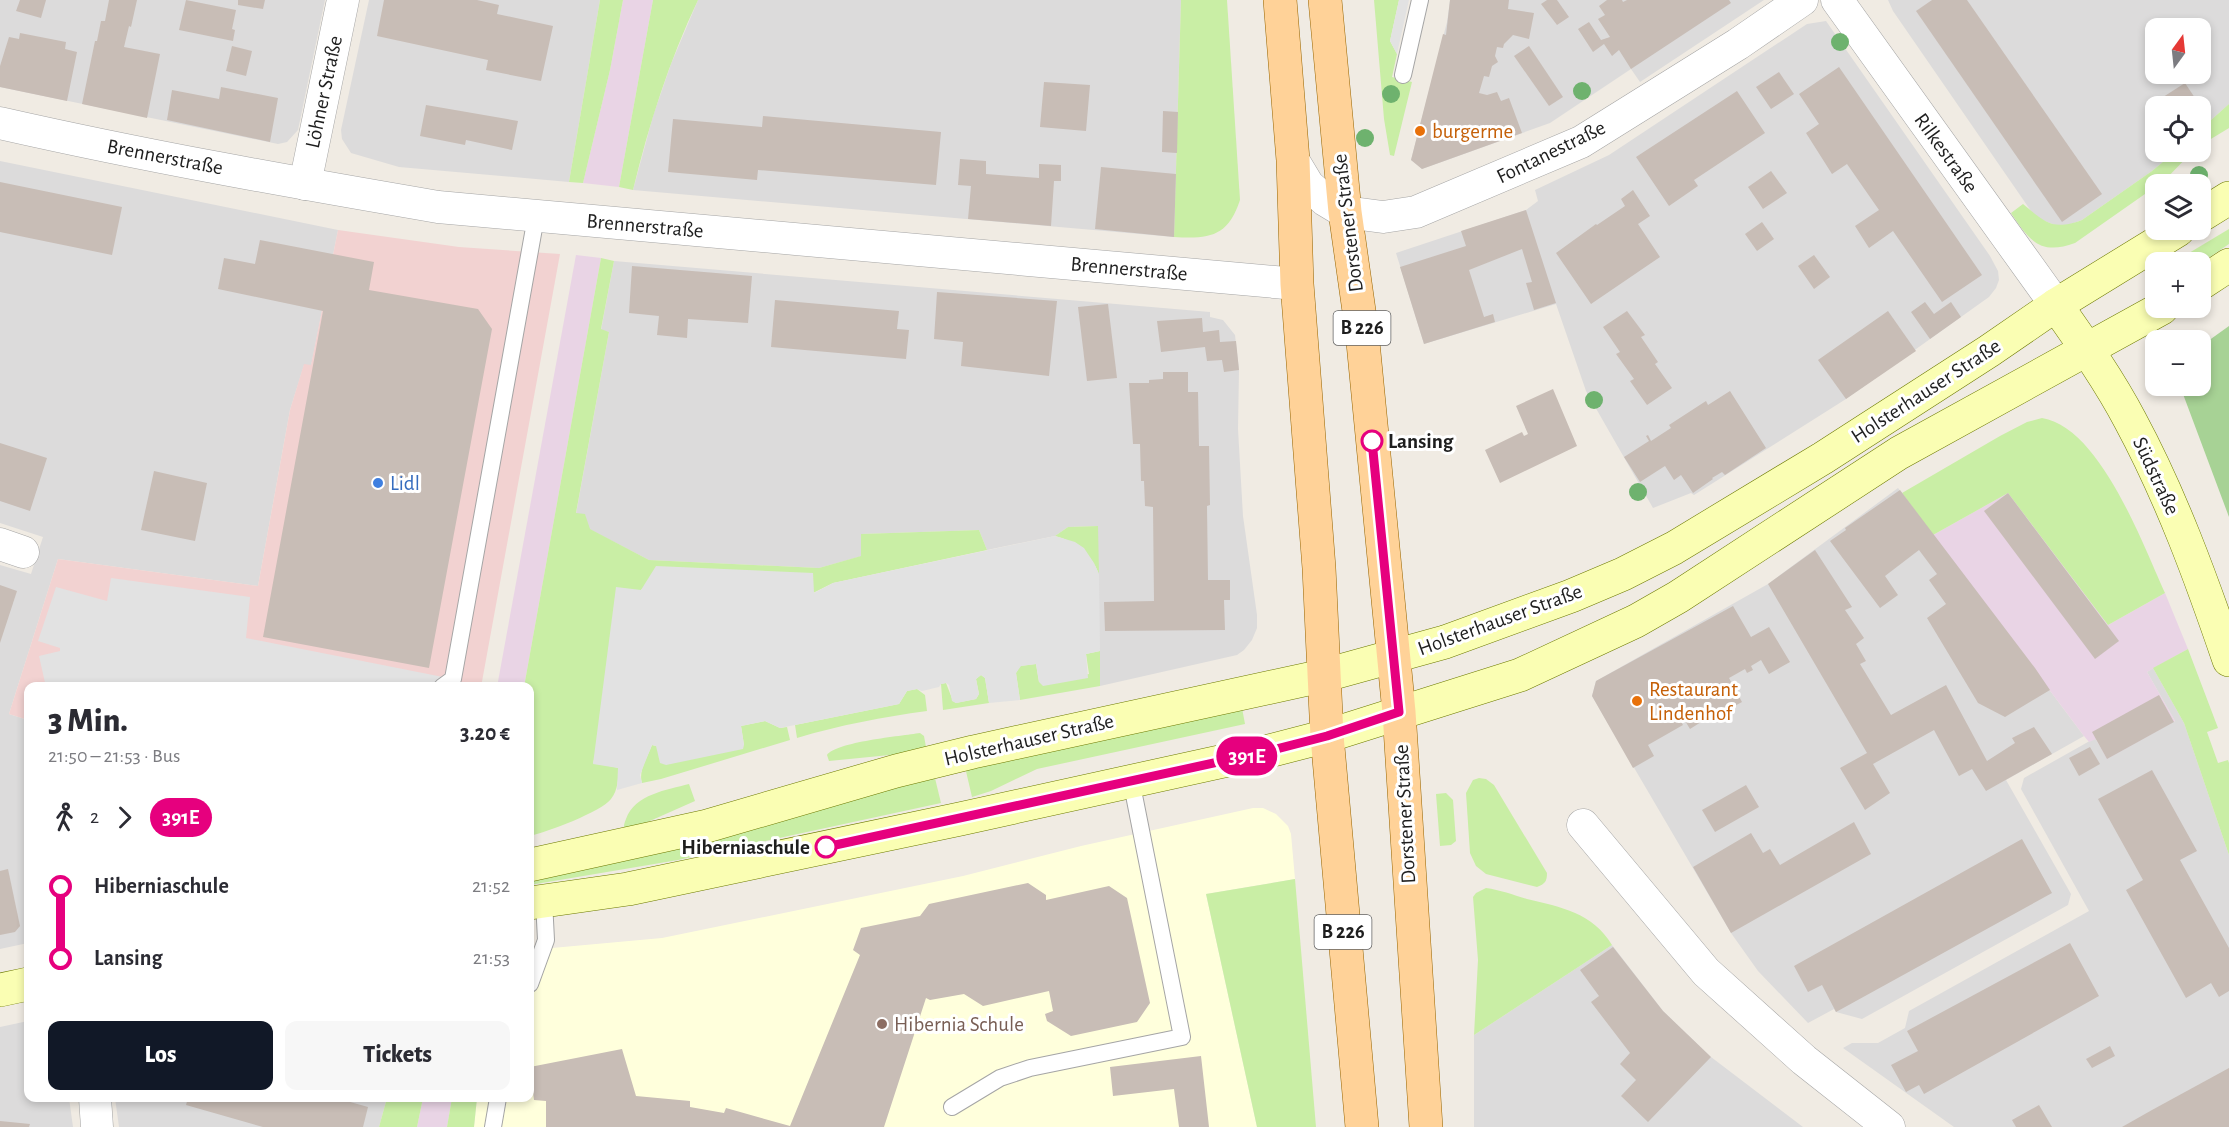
<!DOCTYPE html>
<html lang="de">
<meta charset="utf-8">
<style>
body{margin:0;font-family:"Alegreya Sans",sans-serif;background:#f7f7f7;color:#2b2b33;height:100vh;display:flex;flex-direction:column;font-size:22px;white-space:nowrap}
*{box-sizing:border-box;margin:0}
p{font-size:20px;color:#7c7c81}
.icon{flex:none;width:33px;height:33px;fill:none;stroke:currentColor;stroke-width:2;stroke-linecap:round;stroke-linejoin:round}
.map{position:relative;flex:1;overflow:hidden}
.drawer{position:absolute;left:24px;top:682px;width:510px;height:420px;display:flex;flex-direction:column;background:#fff;border-radius:12px;box-shadow:0 3px 9px #0003}
.drawer>*{flex:none}
.badge{padding:0 12px;border-radius:20px;font-size:21px;line-height:39px}
.needle{width:39px;rotate:15deg}
.controls{position:absolute;left:2145px;top:18px;display:grid;gap:12px}
.controls a{display:grid;place-items:center;width:66px;height:66px;border-radius:12px;background:#fff;box-shadow:0 3px 9px #0003;font-size:30px}
.map>.badge{position:absolute;translate:-50% -50%;box-shadow:0 0 0 3px #fff}
.legs{display:flex;align-items:center;gap:9px;height:66px;padding:0 24px;font-size:20px}
.legs p{margin-inline-start:auto}
.overview{display:flex;align-items:center;justify-content:space-between;height:102px;padding:0 24px}
h1{font-size:33px;font-weight:800;line-height:45px}
.cta{display:flex;gap:12px;margin-top:auto;padding:12px 24px}
.cta a{flex:1;height:69px;border-radius:12px;background:#111827;color:#fff;font-size:24px;font-weight:800;line-height:69px;text-align:center}
.cta a+a{background:#f7f7f7;color:#2b2b33}
ul{padding:0 24px;list-style:none}
li{display:flex;align-items:center;gap:21px;height:72px;font-size:22px}
li i{display:grid;place-items:center;width:9px;height:100%;margin:0 8px;background:currentColor}
li i::after{content:'';width:15px;height:15px;margin:-8px;border:4px solid;border-radius:50%;background:#fff}
li p{margin-inline-start:auto}
li:first-child i{background:linear-gradient(#0000 50%,currentColor 0)}
li:last-child i{background:linear-gradient(currentColor 50%,#0000 0)}
.map>svg:first-child{display:block}
</style>
<div class="map">
<svg width="2229" height="1127" viewBox="0 0 2229 1127">
<rect width="100%" height="100%" fill="#f0ebe3"/>
<g fill="#dcdbdb" fill-rule="evenodd">
<polygon points="0,0 325,0 298,130 287,142 278,144 0,87"/>
<polygon points="369,0 600,0 569,182 399,167 351,153 342,139 341,130"/>
<polygon points="698,0 1181,0 1174,237 633,190 653,116 671,64"/>
<polygon points="1450,0 1764,0 1640,82 1631,69 1550,123 1422,169 1411,160 1447,22"/>
<path d="M 1888,0 L 2229,0 L 2229,104 L 2201,129 L 2200,106 L 2156,106 L 2156,152 L 2175,152 L 2152,171 L 2082,220 L 2068,225 L 2055,225 L 2037,218 L 2031,211 L 1893,11 ZM 2156,28 L 2200,28 L 2200,74 L 2156,74 Z"/>
<polygon points="1826,21 1990,256 1998,271 1999,280 1996,288 1989,297 1846,399 1694,495 1691,493 1653,508 1586,391 1556,304 1424,344 1396,253 1526,210 1538,201 1535,190 1609,155 1807,24"/>
<polygon points="0,161 338,230 311,366 304,365 290,410 258,586 58,559 9,714 28,720 28,943 0,949 0,565 31,574 43,537 0,523"/>
<polygon points="614,261 1210,312 1210,317 1223,320 1235,335 1239,370 1238,429 1243,516 1257,615 1257,628 1252,640 1244,650 1237,655 1100,686 1097,526 1068,527 1055,536 987,550 979,530 861,534 862,556 819,568 649,560 589,529 585,515 576,514 609,332 601,330"/>
<polygon points="1898,488 2084,736 2006,780 2071,894 2068,905 1862,1019 1836,1012 1834,1009 1808,1023 1758,971 1731,933 1592,696 1596,681 1768,584"/>
<polygon points="2153,668 2184,723 2229,855 2229,1127 1954,1127 1843,1048 1852,1043 1878,1043 1905,1028 1909,1011 2089,911 2021,789 2024,778 2095,738 2107,758 2175,721 2147,672"/>
<polygon points="1612,945 1663,1011 1711,1057 1803,1127 1474,1127 1474,1035"/>
<polygon points="28,1021 28,1098 69,1098 73,1127 0,1127 0,1027"/>
<polygon points="115,1098 387,1098 379,1127 119,1127"/>
</g>
<polygon fill="#f2d2d1" points="338,230 459,247 560,254 481,687 28,687 28,720 9,714 58,559 258,586 290,410 304,364 311,365"/>
<g fill="#e9d4e5">
<polygon points="623,0 653,0 619,187 583,183 610,70"/>
<polygon points="576,255 601,258 524,687 497,687"/>
<polygon points="2008,493 2108,625 2165,593 2188,649 2147,672 2175,721 2107,759 2096,739 2089,742 2084,736 1933,535"/>
<polygon points="423,1098 452,1098 447,1127 417,1127"/>
</g>
<polygon fill="#ffffdc" points="1253,808 1263,808 1276,814 1288,826 1291,834 1295,879 1206,894 1257,1127 474,1127 477,1098 530,1098 530,950 662,938 963,876 1081,846"/>
<g fill="#c9eea5">
<polygon points="600,0 623,0 610,70 583,183 569,182"/>
<path d="M 653,0 L 698,0 C 669,61 649,124 633,190 L 619,187 Z"/>
<path d="M 1181,0 L 1227,0 L 1240,200 C 1228,237 1209,239 1174,237 Z"/>
<polygon points="1374,0 1399,0 1390,41 1397,54 1392,77 1412,82 1394,156 1390,155 1384,119"/>
<polygon points="2229,104 2229,128 2201,145 2201,129"/>
<path d="M 2175,152 L 2192,152 L 2162,183 L 2156,184 L 2155,187 L 2075,243 C 2040,256 2029,240 2011,213 L 2023,204 C 2045,222 2052,231 2082,220 L 2152,171 Z"/>
<polygon points="2229,229 2229,244 2201,263 2174,262"/>
<path d="M 601,258 L 614,261 L 601,329 L 609,332 L 576,513 L 585,514 L 590,529 L 649,560 L 819,568 L 861,556 L 861,534 L 979,530 L 987,550 L 833,583 L 813,593 L 813,573 L 645,587 L 641,590 L 593,763 L 619,768 C 618,779 618,790 611,799 C 601,812 547,832 530,836 L 530,687 L 524,687 Z"/>
<path d="M 2042,418 C 2100,427 2143,545 2165,593 L 2108,625 L 2008,493 L 1933,535 L 1902,493 L 2000,436 L 2027,422 Z"/>
<path d="M 1098,526 L 1099,574 C 1091,554 1076,541 1055,536 L 1068,527 Z"/>
<polygon points="2188,649 2218,728 2207,732 2218,763 2228,760 2229,763 2229,855 2184,723 2153,668"/>
<polygon points="1100,651 1100,686 1020,700 1016,673 1020,666 1036,664 1039,682 1089,674 1086,654"/>
<polygon points="981,675 985,678 989,703 943,710 941,684 946,683 953,701 956,703 976,699 979,694 976,679"/>
<path d="M 917,689 L 925,695 L 927,711 C 883,717 840,725 797,738 L 795,725 L 899,704 L 907,691 Z"/>
<polygon points="1242,708 1245,724 1037,769 991,791 972,797 965,767"/>
<path d="M 765,721 L 780,728 L 787,727 L 790,740 L 661,779 L 642,783 C 638,771 648,756 652,745 L 656,746 L 744,745 L 741,726 Z"/>
<path d="M 920,733 L 924,736 L 926,747 L 900,754 L 829,761 L 827,755 C 836,742 901,736 920,733 Z"/>
<polygon points="934,774 941,803 678,860 530,885 530,875"/>
<path d="M 1479,778 L 1486,779 L 1494,785 L 1547,873 C 1547,881 1545,884 1537,887 L 1486,874 L 1476,866 L 1470,853 L 1466,793 L 1473,780 Z"/>
<path d="M 689,784 L 695,801 L 625,832 C 623,827 624,824 626,819 C 635,794 667,790 689,784 Z"/>
<polygon points="1446,793 1453,800 1456,841 1451,845 1440,846 1436,794"/>
<polygon points="1295,879 1316,1127 1257,1127 1206,894"/>
<path d="M 1486,888 C 1500,890 1514,895 1527,899 C 1561,907 1593,913 1612,945 L 1474,1035 L 1478,960 L 1473,897 L 1476,893 Z"/>
<polygon points="387,1098 423,1098 417,1127 379,1127"/>
<polygon points="452,1098 477,1098 474,1127 447,1127"/>
</g>
<polygon fill="#a7d295" points="2229,326 2229,517 2180,386 2200,386 2201,346"/>
<g fill="#e2e2e2">
<polygon points="1399,0 1409,0 1397,54 1390,41"/>
<polygon points="1055,536 1075,542 1084,548 1094,563 1099,574 1100,651 1086,654 1088,678 1043,686 1039,682 1036,664 1021,666 1016,673 1020,700 989,703 985,678 981,675 976,679 979,694 976,699 956,703 952,701 949,685 946,683 941,684 939,687 922,691 917,689 907,691 899,704 780,728 765,721 741,726 744,745 743,749 666,765 660,763 656,746 652,745 640,775 642,783 617,790 618,768 593,764 616,587 641,590 656,566 813,573 814,593 833,583"/>
<polygon points="111,578 250,597 246,638 453,679 451,687 46,687 39,656 60,651 60,648 38,641 56,587 107,601"/>
</g>
<g fill="#c8bdb6">
<polygon points="20,0 46,0 41,18 16,11"/>
<polygon points="109,0 137,0 131,27 129,26 124,47 160,54 147,118 82,104 95,41 97,41 101,21 105,21"/>
<polygon points="186,0 236,10 232,29 235,30 233,41 179,30"/>
<polygon points="238,0 265,0 263,9 238,5"/>
<polygon points="384,0 477,0 499,5 497,14 553,26 541,81 486,70 488,60 377,36"/>
<polygon points="1450,0 1509,0 1508,9 1534,13 1529,39 1513,35 1504,44 1503,48 1497,47 1495,56 1498,62 1492,66 1489,77 1484,76 1479,93 1487,95 1497,92 1501,101 1509,98 1522,133 1422,169 1411,160 1443,34 1446,35"/>
<polygon points="1547,0 1557,0 1569,17 1557,25 1541,4"/>
<polygon points="1607,0 1622,0 1623,2 1627,0 1729,0 1731,3 1631,69 1619,50 1612,56 1604,44 1593,52 1578,29 1589,22 1601,40 1610,37 1598,19 1605,15 1599,6"/>
<polygon points="1932,0 1967,0 2102,194 2062,222 1916,11"/>
<polygon points="20,33 66,42 65,49 77,52 67,101 0,87 0,66 9,37 19,39"/>
<polygon points="232,46 252,51 246,76 226,71"/>
<polygon points="1529,46 1563,97 1549,106 1514,56"/>
<polygon points="1839,67 1982,275 1942,302 1893,231 1869,248 1855,226 1879,210 1847,164 1832,174 1806,133 1819,124 1799,94"/>
<polygon points="1779,72 1794,94 1771,109 1756,87"/>
<polygon points="1044,82 1090,85 1086,131 1040,127"/>
<polygon points="2185,83 2209,119 2200,124 2200,106 2165,106 2160,99"/>
<polygon points="221,87 278,98 270,142 167,120 172,90 219,99"/>
<polygon points="1737,91 1765,133 1694,180 1698,186 1669,206 1636,157"/>
<polygon points="426,105 518,121 512,150 466,140 465,145 420,136"/>
<polygon points="1163,111 1178,112 1177,153 1162,152"/>
<polygon points="763,116 941,132 936,185 758,170 757,180 668,172 673,119 762,127"/>
<polygon points="960,159 986,161 986,174 1039,178 1039,164 1061,165 1061,181 1054,181 1051,226 968,219 971,186 958,185"/>
<polygon points="1101,167 1176,174 1174,237 1095,229"/>
<polygon points="1771,171 1787,193 1763,209 1748,187"/>
<polygon points="0,182 122,207 112,255 0,232"/>
<polygon points="1633,190 1650,216 1638,224 1660,257 1591,304 1556,253 1596,224 1597,225 1625,206 1621,199"/>
<polygon points="1526,210 1556,303 1534,310 1526,283 1532,282 1522,249 1469,270 1484,317 1493,314 1495,322 1424,344 1400,267 1466,246 1461,231"/>
<polygon points="1762,222 1774,239 1757,251 1745,234"/>
<polygon points="260,240 374,262 369,290 478,309 492,329 429,668 263,637 323,311 218,289 224,258 255,264"/>
<polygon points="1814,255 1830,277 1814,289 1798,266"/>
<polygon points="632,266 752,276 748,323 688,319 687,338 657,335 659,316 629,313"/>
<polygon points="937,292 1057,301 1049,376 961,366 963,342 934,339"/>
<polygon points="775,300 899,311 897,329 909,330 906,359 771,347"/>
<polygon points="1925,302 1934,314 1951,302 1961,317 1930,339 1911,312"/>
<polygon points="1108,304 1117,378 1087,381 1078,307"/>
<polygon points="1627,311 1645,335 1641,337 1658,362 1655,364 1672,388 1647,405 1630,381 1634,379 1616,354 1620,352 1603,327"/>
<polygon points="1888,311 1916,351 1846,399 1818,360"/>
<polygon points="1202,318 1203,332 1219,330 1220,342 1236,341 1239,370 1224,372 1222,360 1207,361 1205,347 1161,352 1157,321"/>
<polygon points="1163,372 1188,372 1188,392 1198,392 1199,446 1209,446 1210,505 1207,506 1208,580 1230,580 1230,600 1224,600 1225,630 1105,631 1104,602 1154,601 1153,507 1145,506 1144,481 1141,481 1140,444 1133,444 1129,383 1149,383 1149,380 1163,379"/>
<polygon points="1553,389 1577,446 1500,483 1485,450 1522,432 1524,436 1528,434 1516,406"/>
<polygon points="1730,391 1766,448 1725,475 1722,472 1712,478 1713,479 1693,493 1681,475 1674,480 1665,466 1640,482 1624,457 1649,441 1646,436 1648,435 1651,441 1671,428 1669,425 1706,401 1708,405"/>
<polygon points="0,443 47,458 30,511 0,501"/>
<polygon points="154,471 207,483 195,541 141,530"/>
<polygon points="1900,490 2035,668 2050,690 2005,717 1978,703 1927,618 1946,604 1929,580 1937,574 1919,550 1885,576 1898,595 1880,608 1830,541 1846,530 1845,528"/>
<polygon points="2008,493 2119,641 2095,659 1984,511"/>
<polygon points="1815,550 1852,607 1845,610 1864,638 1856,644 1866,661 1860,664 1891,715 1946,685 1987,761 2015,743 2012,738 2034,727 2052,754 1986,791 1972,769 1959,776 1934,730 1873,764 1890,793 1865,810 1840,768 1867,753 1768,584"/>
<polygon points="0,585 17,591 0,643"/>
<polygon points="1733,606 1751,637 1769,627 1790,662 1769,674 1761,660 1751,666 1753,670 1747,673 1745,669 1729,678 1742,702 1718,715 1717,712 1690,729 1682,716 1679,718 1683,725 1648,745 1654,756 1633,768 1592,696 1596,681"/>
<polygon points="2159,695 2174,722 2107,759 2092,732"/>
<polygon points="2090,747 2100,764 2079,776 2069,758"/>
<polygon points="2152,770 2197,851 2180,860 2229,948 2229,991 2219,997 2211,983 2186,998 2126,890 2143,880 2098,799"/>
<polygon points="1746,785 1759,807 1715,832 1702,810"/>
<polygon points="1854,822 1871,854 1731,933 1693,867 1751,833 1763,853 1770,849 1780,865"/>
<polygon points="2022,839 2052,893 1836,1012 1822,985 1808,992 1794,966"/>
<polygon points="8,869 20,926 15,932 0,935 0,871"/>
<polygon points="1028,883 1046,895 1046,900 1109,886 1127,898 1150,1003 1137,1022 1071,1036 1047,1021 1045,1014 1053,1011 1049,991 983,1006 964,994 930,1000 926,998 884,1127 546,1127 546,1101 534,1100 530,1067 622,1049 636,1096 690,1101 690,1107 724,1113 726,1108 790,1126 860,955 853,950 861,928 920,916 929,904"/>
<polygon points="2070,943 2099,996 1924,1094 1919,1085 1906,1092 1891,1065 1918,1051 1907,1031"/>
<polygon points="1613,947 1663,1011 1711,1057 1648,1122 1621,1096 1636,1080 1620,1064 1630,1053 1591,1002 1599,996 1580,970"/>
<polygon points="2110,1046 2115,1056 2092,1068 2086,1059"/>
<polygon points="1201,1056 1209,1127 1179,1127 1174,1089 1113,1096 1110,1067"/>
<polygon points="2229,1068 2229,1127 2122,1127 2152,1110"/>
<polygon points="188,1098 336,1098 368,1107 363,1127 263,1127 186,1105"/>
<polygon points="2039,1105 2052,1127 2016,1127 2012,1120"/>
<polygon points="0,1121 30,1124 29,1127 0,1127"/>
</g>
<g fill="none" stroke-linecap="round" stroke-linejoin="round">
<g stroke="#a5a5a5" stroke-width="18">
<g id="lane">
<polyline points="1403,75 1420,0"/>
<polyline points="442,687 453,679 536,217"/>
<polyline points="530,984 546,940 544,901"/>
<polyline points="952,1107 1000,1078 1030,1068 1182,1037 1131,780"/>
<polyline points="493,1127 498,1098"/>
</g>
</g>
<g stroke="#a5a5a5" stroke-width="33">
<g id="street">
<polyline points="1837,0 2056,305"/>
<path d="M 0,123 C 145,156 292,182 438,207 L 1297,284"/>
<polyline points="1293,160 1308,185 1325,200 1345,212 1383,217 1416,212 1581,142 1738,44 1802,0"/>
<polyline points="305,184 343,0"/>
<polyline points="0,544 23,552"/>
<polyline points="1583,825 1706,972 1804,1060 1889,1127"/>
<polyline points="95,1098 97,1127"/>
</g>
</g>
<g stroke="#6c7900" stroke-width="34">
<g id="secondary">
<polyline points="2200,216 2229,198"/>
<polyline points="2200,284 2229,265"/>
<path d="M 2056,305 C 2082,342 2109,380 2130,420 C 2171,496 2201,578 2229,660"/>
<polyline points="530,865 707,826 896,771 973,752 1322,676 1445,642 1571,596 1623,574 1674,548 1823,458 1989,351 2056,305 2178,230"/>
<polyline points="530,903 628,889 960,819 1269,751 1327,736 1520,675 1636,621 1678,597 1899,453 2162,308"/>
<polyline points="0,990 28,984"/>
</g>
</g>
<g stroke="#976500" stroke-width="34">
<g id="primary">
<polyline points="1280,0 1293,160 1297,284 1319,568 1327,736 1362,1127"/>
<polyline points="1325,0 1345,212 1362,332 1399,712 1426,1127"/>
</g>
</g>
<use href="#lane" stroke="#fff" stroke-width="16"/>
<use href="#street" stroke="#fff" stroke-width="32"/>
<use href="#secondary" stroke="#fafeb3" stroke-width="33"/>
<use href="#primary" stroke="#ffd298" stroke-width="33"/>
</g>
<g fill="#6eb26e">
<circle cx="1840" cy="42" r="9"/>
<circle cx="1582" cy="91" r="9"/>
<circle cx="1391" cy="94" r="9"/>
<circle cx="1365" cy="138" r="9"/>
<circle cx="2199" cy="175" r="9"/>
<circle cx="1594" cy="400" r="9"/>
<circle cx="1638" cy="492" r="9"/>
</g>
<g fill="none" stroke-linecap="round" stroke-linejoin="round">
<g stroke="#fff" stroke-width="14">
<polyline id="line-1" points="826,847 1269,751 1327,736 1399,712 1372,441"/>
</g>
<use href="#line-1" stroke="#e6007e" stroke-width="9"/>
</g>
<g fill="#e8710a" stroke="#fff" stroke-width="2">
<circle cx="1420" cy="131" r="6"/>
<circle cx="1637" cy="701" r="6"/>
</g>
<g fill="#fff" stroke="#e6007e" stroke-width="3">
<circle cx="1372" cy="441" r="10"/>
<circle cx="826" cy="847" r="10"/>
</g>
<circle fill="#3f7fe0" stroke="#fff" stroke-width="2" cx="378" cy="483" r="6"/>
<circle fill="#8d6e63" stroke="#fff" stroke-width="2" cx="882" cy="1024" r="6"/>
<g text-anchor="middle" dominant-baseline="central" stroke-width="6" stroke-linejoin="round" paint-order="stroke">
<g fill="#fff" stroke="#626262" stroke-width="1.5">
<rect x="1333.5" y="311" width="57" height="34" rx="4.5"/>
<rect x="1314.5" y="915" width="57" height="34" rx="4.5"/>
</g>
<g font-size="20" font-weight="bold" fill="#1e1e1e">
<text x="1362" y="328">B 226</text>
<text x="1343" y="932">B 226</text>
</g>
<g font-size="21" fill="#1e1e1e" stroke="#fff">
<text transform="translate(324 92) rotate(-78)">Löhner Straße</text>
<text transform="translate(1551 152) rotate(-26)">Fontanestraße</text>
<text transform="translate(1946 153) rotate(54)">Rilkestraße</text>
<text transform="translate(165 157) rotate(11)">Brennerstraße</text>
<text transform="translate(1348 223) rotate(-97)">Dorstener Straße</text>
<text transform="translate(645 226) rotate(5)">Brennerstraße</text>
<text transform="translate(1129 269) rotate(5)">Brennerstraße</text>
<text transform="translate(1926 391) rotate(-33)">Holsterhauser Straße</text>
<text transform="translate(2156 476) rotate(65)">Südstraße</text>
<text transform="translate(1500 620) rotate(-20)">Holsterhauser Straße</text>
<text transform="translate(1029 740) rotate(-13)">Holsterhauser Straße</text>
<text transform="translate(1405 814) rotate(-93)">Dorstener Straße</text>
</g>
<g font-size="21" fill="#c56008" stroke="#fff" text-anchor="start">
<text x="1432" y="131">burgerme</text>
<text x="1649" y="689">Restaurant<tspan x="1649" dy="24">Lindenhof</tspan></text>
</g>
<g font-size="21" font-weight="bold" fill="#1e1e1e" stroke="#fff" text-anchor="start">
<text x="1388" y="441">Lansing</text>
<text x="810" y="847" text-anchor="end">Hiberniaschule</text>
</g>
<g font-size="21" fill="#366cbe" stroke="#fff" text-anchor="start">
<text x="390" y="483">Lidl</text>
</g>
<g font-size="21" fill="#785e54" stroke="#fff" text-anchor="start">
<text x="894" y="1024">Hibernia Schule</text>
</g>
</g>
</svg>
<div class="controls">
<a><svg class="needle" viewBox="-14 -14 28 28"><path d="M0-13l5 13h-10z" fill="#e53935"/><path d="M0 13l5-13h-10z" fill="#7c7c81"/></svg></a>
<a><svg class="icon" aria-label="locate" viewBox="0 0 24 24"><circle cx="12" cy="12" r="6"/><path d="M12 2v4M12 18v4M2 12h4M18 12h4"/></svg></a>
<a><svg class="icon" aria-label="layers" viewBox="0 0 24 24"><path d="M12 4l9 5-9 5-9-5zM3 14l9 5 9-5"/></svg></a>
<a>+</a>
<a>−</a>
</div>
<b class="badge" style="left:1247px;top:756px;background:#e6007e;color:#fff">391E</b>
<section class="drawer">
<div class="overview"><div><h1>3 Min.</h1><p>21:50 – 21:53 · Bus</p></div><b>3.20 €</b></div>
<div class="legs"><svg class="icon" aria-label="walk" viewBox="0 0 24 24"><circle cx="13" cy="4" r="2"/><path d="M13 8l-2 6 4 7M11 14l-3 7M7 12l3-4h3l4 4"/></svg>2<svg class="icon" aria-label="forward" viewBox="0 0 24 24"><path d="M9 5l7 7-7 7"/></svg><b class="badge" style="background:#e6007e;color:#fff">391E</b></div>
<ul>
<li><i style="color:#e6007e"></i><b>Hiberniaschule</b><p>21:52</p></li>
<li><i style="color:#e6007e"></i><b>Lansing</b><p>21:53</p></li>
</ul>
<div class="cta"><a>Los</a><a>Tickets</a></div>
</section>
</div>
